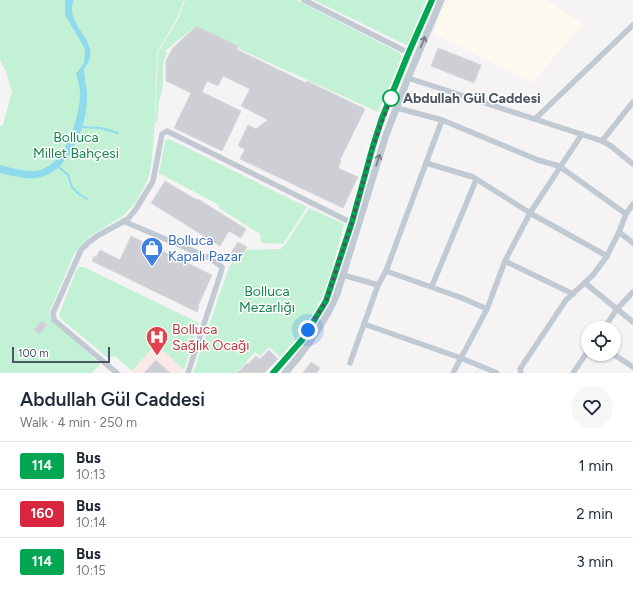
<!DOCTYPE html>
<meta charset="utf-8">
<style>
body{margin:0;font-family:Figtree,sans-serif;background:#f6f6f7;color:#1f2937;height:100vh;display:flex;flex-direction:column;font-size:15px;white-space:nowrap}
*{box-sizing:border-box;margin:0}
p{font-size:13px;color:#747a83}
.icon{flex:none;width:22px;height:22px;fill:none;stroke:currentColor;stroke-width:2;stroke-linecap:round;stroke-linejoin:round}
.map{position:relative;height:373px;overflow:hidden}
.sheet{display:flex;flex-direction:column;background:#fff;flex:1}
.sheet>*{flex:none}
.badge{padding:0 8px;border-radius:3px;font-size:14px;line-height:26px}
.buttons{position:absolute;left:581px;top:321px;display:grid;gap:8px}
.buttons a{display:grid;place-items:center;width:40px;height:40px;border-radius:50%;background:#fff;box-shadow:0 1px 3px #0004;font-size:20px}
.scale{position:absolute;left:12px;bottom:10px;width:98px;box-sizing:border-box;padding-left:4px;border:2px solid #4a5661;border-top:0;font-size:11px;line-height:14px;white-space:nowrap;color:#4a5661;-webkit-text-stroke:3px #fff;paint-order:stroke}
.you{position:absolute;width:20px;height:20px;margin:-10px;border:3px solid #fff;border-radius:50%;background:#1a73e8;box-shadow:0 0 0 6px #1a73e833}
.map>.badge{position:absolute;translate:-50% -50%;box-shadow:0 0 0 2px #fff}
.round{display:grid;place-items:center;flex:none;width:42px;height:42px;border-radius:21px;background:#f6f6f7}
.head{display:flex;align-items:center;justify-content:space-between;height:68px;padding:0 20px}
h1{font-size:19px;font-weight:600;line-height:30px}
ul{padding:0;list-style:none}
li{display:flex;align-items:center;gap:12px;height:48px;padding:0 20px;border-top:1px solid #e0e1e3}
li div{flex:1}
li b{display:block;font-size:15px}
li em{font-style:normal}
li .badge{min-width:44px;font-weight:700;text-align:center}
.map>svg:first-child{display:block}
</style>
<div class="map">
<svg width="633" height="373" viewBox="0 0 633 373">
<rect width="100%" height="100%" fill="#f5f3f3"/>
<polygon fill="#fdf9ef" points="448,0 547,0 583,24 532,83 433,33"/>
<polygon fill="#fce8e6" points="156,344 183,370 180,373 132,373 132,371"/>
<g fill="#c3f1d5">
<polygon points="0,0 184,0 177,18 157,52 154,137 151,165 148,179 136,202 123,216 90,236 74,254 49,313 51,319 100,364 92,373 0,373 0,126 3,125 12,92 6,71 0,60"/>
<polygon points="185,0 297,0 398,52 402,57 378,112 193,28 165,51 167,53 163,63 163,85 159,103 157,123 155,123 158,52 178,19"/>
<polygon points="314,0 426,0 408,45 406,45"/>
<polygon points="169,139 307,207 283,244 261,243 260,234 219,208 219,205 159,173 165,141"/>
<path d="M 309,208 L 344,224 C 334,261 326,301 302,332 C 295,341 287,349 280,357 L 269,347 L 260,356 L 255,352 L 236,373 L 193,373 L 229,267 L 233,262 L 237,264 L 247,250 L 281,249 L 289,239 Z"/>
<polygon points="79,267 84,267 199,323 184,370 156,344 132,371 115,356 108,358 60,318 59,315 76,271"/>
</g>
<path fill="#90daee" d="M 65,0 L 74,0 C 62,26 107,43 84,69 C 84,80 88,89 87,99 C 87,128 67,175 36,178 C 24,180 11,175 0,173 L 0,165 C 13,168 26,173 40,170 C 66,163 79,119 80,95 C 80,88 78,80 76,74 L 84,63 L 85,49 L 65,15 Z"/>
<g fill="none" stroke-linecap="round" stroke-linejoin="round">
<g stroke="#90daee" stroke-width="2">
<polyline points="80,127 101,128 118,133"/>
<polyline points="59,167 68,175 72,187 79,194 87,199"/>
</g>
</g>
<g fill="#cdcfd5" stroke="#d7d9de">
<polygon points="196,26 238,46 236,49 306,83 307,81 365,109 340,160 341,161 338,168 358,177 343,208 240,159 245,149 238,146 248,125 256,129 268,120 241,106 250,89 223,76 218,86 207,81 202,92 241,111 222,151 174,128 191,93 166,81 166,61 172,49"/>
<polygon points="438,48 481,65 474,83 431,66"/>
<polygon points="165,181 197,200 198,199 246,229 241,238 229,231 220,246 151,203"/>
<polygon points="131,236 212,275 198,306 199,307 197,312 92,261 94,256 96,257 100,250 120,260"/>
<polygon points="238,242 247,247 238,262 229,256"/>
<polygon points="42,321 47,325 39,334 34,330"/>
<polygon points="269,350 278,359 264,373 237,373 247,363 248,364 256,356 260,359"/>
<polygon points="156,360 170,373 144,373"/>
<polygon points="311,362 320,368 317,373 303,373"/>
</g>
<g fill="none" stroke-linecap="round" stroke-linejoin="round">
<g stroke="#c1cad2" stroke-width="5.5">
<polyline points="304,0 409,53"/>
<polyline points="408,78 602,141 611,146 633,164"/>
<polyline points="397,108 442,120 538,160 559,166 626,214"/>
<polyline points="535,119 633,25"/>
<polyline points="602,141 633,102"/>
<polyline points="426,163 473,177 530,213 607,256"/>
<polyline points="123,221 210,258 222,267 221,272 188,373"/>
<polyline points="619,232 633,243"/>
<polyline points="505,261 573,294"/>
<polyline points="386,271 462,298 487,309"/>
<polyline points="343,275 378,285 386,271 442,120"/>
<polyline points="585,283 633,322"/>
<polyline points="432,286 476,180"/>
<polyline points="364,324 461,358 497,373"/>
<polyline points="604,328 617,309 633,292"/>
<polyline points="613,354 633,367"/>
<polyline points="350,363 378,285"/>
<polyline points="117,373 54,320 53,313 81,250 88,243 97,236 128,219 136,209 153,181 162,134 167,131 352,223"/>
<polyline points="453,373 487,309 505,261 530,213 582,134"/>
<polyline points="521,373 520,369 566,300 593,275 607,256 619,232 626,214 633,204"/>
<polyline points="573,373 588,351"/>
</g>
<g stroke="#c1cad2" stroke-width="7">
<polyline points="273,373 302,340 325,301 352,223 373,146 383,118 409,53 432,0"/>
<path d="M 285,373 C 306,349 324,324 337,294 L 386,135 L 408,78 L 441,0"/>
</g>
</g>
<defs><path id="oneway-shaft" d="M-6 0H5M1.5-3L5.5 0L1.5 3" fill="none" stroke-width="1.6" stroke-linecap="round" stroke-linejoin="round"/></defs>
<g stroke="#6e7983">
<use href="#oneway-shaft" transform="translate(423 42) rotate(-67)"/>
<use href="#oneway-shaft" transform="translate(378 160) rotate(-72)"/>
</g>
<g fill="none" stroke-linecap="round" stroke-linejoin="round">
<g stroke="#fff" stroke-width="9">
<polyline id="line" points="273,373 302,340 326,301 352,222 373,146 382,118 409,52 432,0"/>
</g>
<use href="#line" stroke="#00a651" stroke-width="6"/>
<polyline stroke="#4a5661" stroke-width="4" stroke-dasharray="0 7.2" points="308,330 326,301 332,283 352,222 373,146 391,98"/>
</g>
<defs>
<g id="shop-pin" transform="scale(1.15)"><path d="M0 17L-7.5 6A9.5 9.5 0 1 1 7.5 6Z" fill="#3f7fe0" stroke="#fff"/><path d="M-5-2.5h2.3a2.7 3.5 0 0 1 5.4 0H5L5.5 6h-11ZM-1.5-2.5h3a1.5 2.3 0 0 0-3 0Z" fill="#fff"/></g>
<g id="hospital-pin" transform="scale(1.15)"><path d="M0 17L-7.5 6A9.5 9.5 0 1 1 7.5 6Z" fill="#e0444e" stroke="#fff"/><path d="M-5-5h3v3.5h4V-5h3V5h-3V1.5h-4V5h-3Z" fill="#fff"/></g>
</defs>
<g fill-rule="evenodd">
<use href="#shop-pin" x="152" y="248"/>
<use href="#hospital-pin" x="157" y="337"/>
</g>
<circle fill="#fff" stroke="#00a651" stroke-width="2" cx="391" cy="98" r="8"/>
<g text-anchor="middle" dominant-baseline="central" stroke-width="3" stroke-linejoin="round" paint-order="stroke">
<g font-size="14" font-weight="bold" fill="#4a5661" stroke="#fff" text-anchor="start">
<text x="403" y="98">Abdullah Gül Caddesi</text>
</g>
<g font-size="14" fill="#17864f" stroke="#fff">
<text x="76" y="137">Bolluca<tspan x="76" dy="16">Millet Bahçesi</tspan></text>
<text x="267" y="291">Bolluca<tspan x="267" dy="16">Mezarlığı</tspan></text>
</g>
<g font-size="14" fill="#366cbe" stroke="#fff" text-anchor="start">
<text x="168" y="240">Bolluca<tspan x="168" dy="16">Kapalı Pazar</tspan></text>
</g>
<g font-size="14" fill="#be3a42" stroke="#fff" text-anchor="start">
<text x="172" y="329">Bolluca<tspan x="172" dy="16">Sağlık Ocağı</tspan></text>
</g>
</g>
</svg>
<div class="buttons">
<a><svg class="icon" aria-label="locate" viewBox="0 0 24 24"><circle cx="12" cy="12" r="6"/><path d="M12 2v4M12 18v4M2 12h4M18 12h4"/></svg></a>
</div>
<div class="scale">100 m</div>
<div class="you" style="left:308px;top:330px"></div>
</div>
<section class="sheet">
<div class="head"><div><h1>Abdullah Gül Caddesi</h1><p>Walk · 4 min · 250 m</p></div><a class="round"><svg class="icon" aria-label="heart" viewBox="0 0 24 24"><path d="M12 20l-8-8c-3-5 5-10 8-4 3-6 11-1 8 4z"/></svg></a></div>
<ul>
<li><span class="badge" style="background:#00a651;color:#fff">114</span><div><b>Bus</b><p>10:13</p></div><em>1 min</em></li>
<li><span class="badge" style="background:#d7263d;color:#fff">160</span><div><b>Bus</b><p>10:14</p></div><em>2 min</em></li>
<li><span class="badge" style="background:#00a651;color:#fff">114</span><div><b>Bus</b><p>10:15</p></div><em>3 min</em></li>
</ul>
</section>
